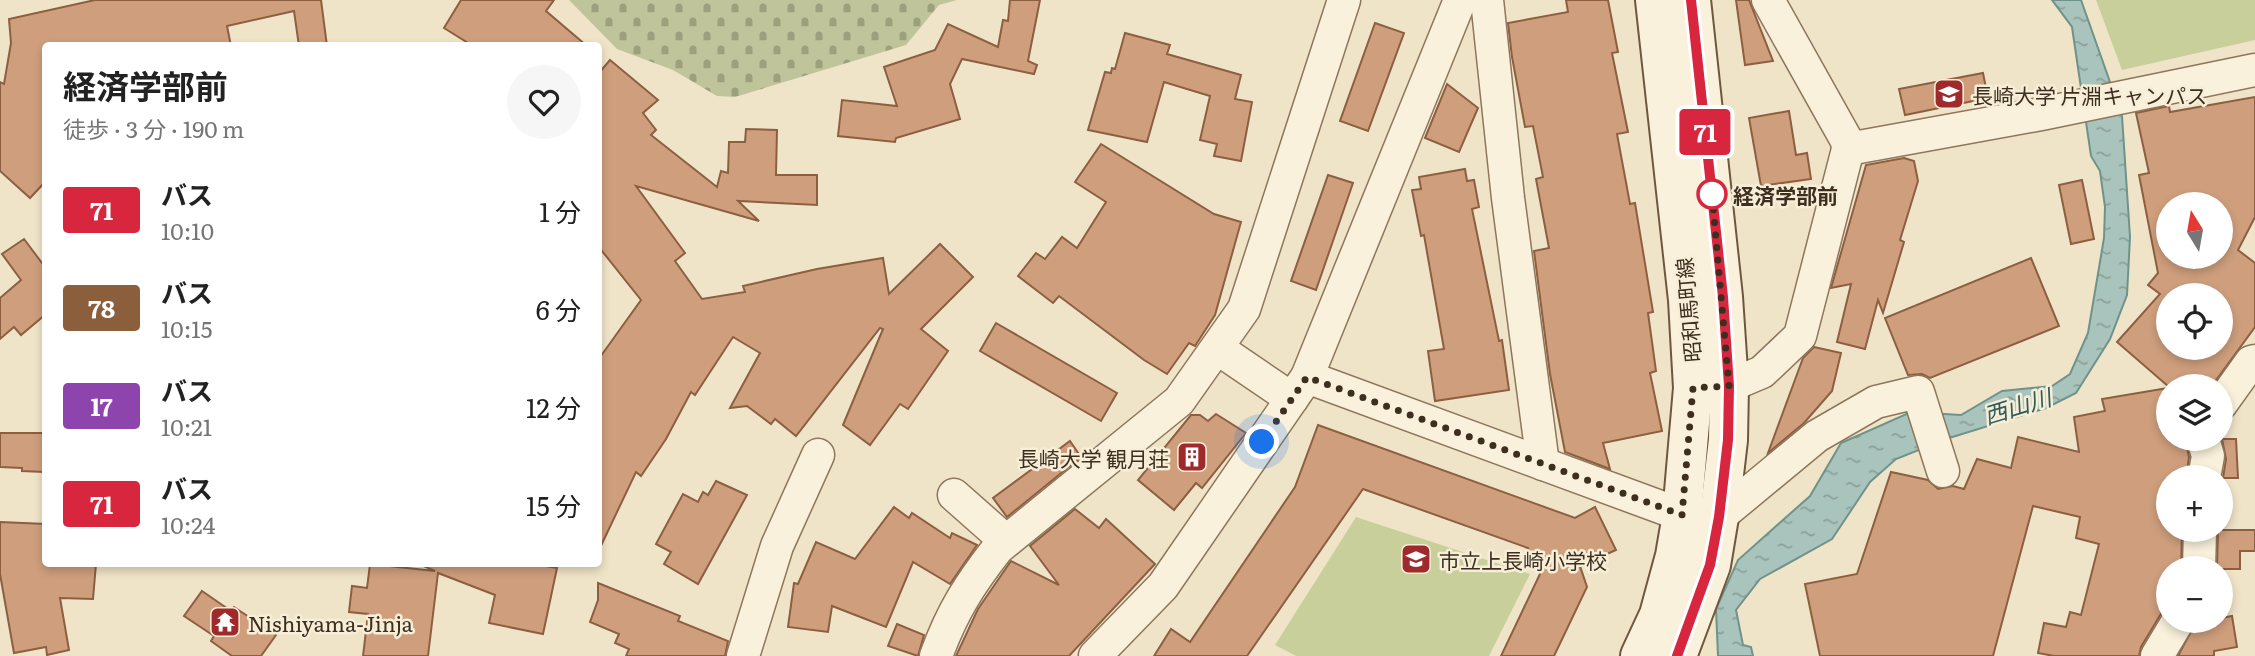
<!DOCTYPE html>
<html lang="ja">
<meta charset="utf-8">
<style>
body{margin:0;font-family:Literata,"Noto Sans JP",serif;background:#f6f6f6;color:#222;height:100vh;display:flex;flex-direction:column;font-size:26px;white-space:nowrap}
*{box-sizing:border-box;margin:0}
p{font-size:23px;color:#767676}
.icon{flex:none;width:38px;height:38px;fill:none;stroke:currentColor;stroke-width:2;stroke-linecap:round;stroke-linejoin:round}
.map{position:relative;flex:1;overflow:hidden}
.panel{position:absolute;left:42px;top:42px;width:560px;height:525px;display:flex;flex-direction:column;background:#fff;border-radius:7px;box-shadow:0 4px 10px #0003}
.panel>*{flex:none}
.badge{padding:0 14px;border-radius:5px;font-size:24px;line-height:46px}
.needle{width:46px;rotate:349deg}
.buttons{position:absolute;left:2156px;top:192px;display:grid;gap:14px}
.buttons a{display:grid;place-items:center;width:77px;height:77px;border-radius:50%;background:#fff;box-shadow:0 4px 10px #0003;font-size:35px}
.you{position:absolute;width:35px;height:35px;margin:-18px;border:5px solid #fff;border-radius:50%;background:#1a73e8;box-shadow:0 0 0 10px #1a73e833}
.map>.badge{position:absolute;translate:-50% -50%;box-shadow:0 0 0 4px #fff}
.round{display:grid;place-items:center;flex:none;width:74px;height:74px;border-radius:37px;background:#f6f6f6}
.headline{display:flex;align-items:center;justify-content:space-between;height:119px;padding:0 21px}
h1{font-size:33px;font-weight:700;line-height:52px}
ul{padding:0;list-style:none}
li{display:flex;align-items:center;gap:21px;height:98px;padding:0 21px}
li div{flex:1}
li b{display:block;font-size:26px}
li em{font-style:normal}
li .badge{min-width:77px;font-weight:700;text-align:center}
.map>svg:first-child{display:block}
</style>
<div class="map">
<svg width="2255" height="656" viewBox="0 0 2255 656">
<defs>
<pattern id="cemetery-stones" width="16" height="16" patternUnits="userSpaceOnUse" patternTransform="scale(1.75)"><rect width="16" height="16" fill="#bfc49a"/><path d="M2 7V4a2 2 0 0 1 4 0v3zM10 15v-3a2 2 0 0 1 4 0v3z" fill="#9ca07d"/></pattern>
<pattern id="water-ripples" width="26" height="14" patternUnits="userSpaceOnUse" patternTransform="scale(1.75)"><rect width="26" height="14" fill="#a9c4bc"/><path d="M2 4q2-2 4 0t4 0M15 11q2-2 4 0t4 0" fill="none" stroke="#8ba098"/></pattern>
</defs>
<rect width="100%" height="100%" fill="#f0e4c8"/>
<polygon fill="url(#cemetery-stones)" points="569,0 957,0 939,5 906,45 735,97 717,96 673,70 617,49"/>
<g fill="#c9cf9b">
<polygon points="2096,0 2255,0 2255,40 2122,70"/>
<polygon points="1356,517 1530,574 1489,656 1296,656 1275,645"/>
</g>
<polygon fill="url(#water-ripples)" stroke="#6f938a" stroke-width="2" points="2052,0 2081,0 2122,116 2130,237 2127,295 2110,339 2076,393 2046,408 1946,439 1896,459 1870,482 1832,539 1760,579 1736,610 1743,645 1751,647 1753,656 1718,656 1716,609 1738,560 1810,496 1841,443 1911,412 1961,415 2002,391 2052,386 2070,374 2088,333 2104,238 2105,207 2100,171 2091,156 2072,27"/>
<g fill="#cf9f7d" stroke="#8d5f41" stroke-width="2" fill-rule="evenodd">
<polygon points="95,0 321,0 327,46 299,46 294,11 227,26 231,46 46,46 46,181 30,198 0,171 0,82 4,84 11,43 9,19"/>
<polygon points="461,0 554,0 546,11 587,46 473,46 444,28"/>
<polygon points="1010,0 1040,0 1028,61 1037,65 1034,74 962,59 950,84 960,119 896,138 895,142 838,136 842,100 897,106 884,67 935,50 948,24 998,47 1003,20 1008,21"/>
<polygon points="1566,0 1608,0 1618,52 1612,53 1628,132 1617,134 1630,204 1635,203 1653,312 1648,313 1656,371 1650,373 1662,431 1603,443 1610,469 1565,452 1550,374 1534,251 1549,248 1536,179 1543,177 1533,126 1525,127 1512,57 1508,23 1568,12"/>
<polygon points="1736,0 1749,0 1773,61 1745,65"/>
<polygon points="1375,23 1404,33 1368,131 1340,121"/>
<polygon points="1125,33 1170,45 1167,54 1241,75 1235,99 1252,102 1241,161 1214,156 1217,144 1200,140 1210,96 1164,82 1147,142 1088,130 1105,72 1111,73 1112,68 1115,69"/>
<polygon points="610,60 658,100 643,113 656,130 651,135 717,187 721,171 728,173 729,142 745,142 746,129 777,130 776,175 817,175 817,205 738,201 759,221 636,186 685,253 675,261 702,299 745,292 743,286 817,269 883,258 889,294 940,244 973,277 921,329 948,351 908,409 900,404 870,445 843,425 883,329 880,328 796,436 775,419 771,424 747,406 730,408 760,353 733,337 695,395 691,392 666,439 641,476 636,472 598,552 598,360 641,300 598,246 598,74"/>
<polygon points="1983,73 1988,98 1905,115 1899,89"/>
<polygon points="1447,84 1478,108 1459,152 1425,138"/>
<path d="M 2255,97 L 2255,217 L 2238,250 L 2255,263 L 2255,327 L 2211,387 L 2169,387 L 2117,342 L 2160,294 L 2148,285 L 2158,273 L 2139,175 L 2149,173 L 2136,113 L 2169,106 L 2170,112 ZM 2168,205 L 2221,205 L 2221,257 L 2204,257 L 2196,268 L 2182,257 L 2168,257 ZM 2168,296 L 2221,296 L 2221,348 L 2168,348 Z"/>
<polygon points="1789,111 1796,155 1807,153 1811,179 1761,186 1749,118"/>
<polygon points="1101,144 1214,214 1241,222 1215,315 1195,346 1189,343 1167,374 1144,360 1059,296 1053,303 1018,276 1036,253 1045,259 1062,237 1077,248 1106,202 1075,182"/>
<polygon points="1904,158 1914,161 1918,181 1900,240 1904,242 1883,313 1878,300 1865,349 1837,342 1851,284 1831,288 1866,165"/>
<polygon points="1465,169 1467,181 1474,180 1479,207 1472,209 1499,341 1502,340 1509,390 1435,401 1428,351 1444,349 1424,235 1421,236 1412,190 1421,189 1419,177"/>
<polygon points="1328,175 1353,183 1316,290 1291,281"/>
<polygon points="2082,180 2094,239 2071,244 2059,185"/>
<polygon points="24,239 42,263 46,259 46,314 21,335 14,327 0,339 0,298 21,280 2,254"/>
<polygon points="2031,258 2059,326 1930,378 1922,374 1908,375 1885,318"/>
<polygon points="996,323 1117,393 1101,421 980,351"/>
<polygon points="1814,347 1841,353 1832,391 1804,423 1768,453 1803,358"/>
<polygon points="2168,388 2168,439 2185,439 2189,457 2186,478 2168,478 2168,530 2182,530 2181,569 2168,569 2168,606 2162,612 2141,647 2139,656 2054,656 2038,653 2044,623 2066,627 2070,612 2081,615 2099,544 2076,538 2080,517 2033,506 1993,656 1820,656 1805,584 1857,574 1891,472 1928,480 1938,489 1953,486 1964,489 1977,459 2011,468 2018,437 2079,452 2074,417 2105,411 2102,399"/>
<polygon points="1216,414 1246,433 1202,488 1196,483 1174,510 1138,480 1191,415 1200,415 1208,421"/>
<polygon points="1318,425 1575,518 1595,507 1616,550 1580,566 1587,587 1554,656 1501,656 1540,574 1528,548 1363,489 1247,656 1154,656 1171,629 1190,642 1295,487"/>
<polygon points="0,433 44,433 44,472 22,471 22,468 0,467"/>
<polygon points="2222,439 2236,439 2238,478 2223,478 2226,459"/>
<polygon points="1070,441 1081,457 1007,517 993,498"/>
<polygon points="716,481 747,495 698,584 664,564 671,552 656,544 683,494 698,502 703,492 708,495"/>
<polygon points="894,507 909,518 912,513 950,538 952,533 977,545 950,584 913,562 886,627 832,606 828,632 788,627 794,583 798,584 816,542 855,559"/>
<polygon points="1075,509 1099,528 1106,519 1155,564 1069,656 956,656 978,609 1011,561 1059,585 1030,546"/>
<polygon points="0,522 46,524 46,564 96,564 93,599 60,598 69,650 47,655 46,647 14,653 0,574"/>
<polygon points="2218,530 2255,530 2255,551 2240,551 2240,569 2217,569"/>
<polygon points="370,564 435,571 419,564 535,564 557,568 543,634 489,623 495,595 438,573 428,656 363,656 368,614 349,612 352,586 367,588"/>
<polygon points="598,583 680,616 678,621 728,641 725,656 626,656 629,649 615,643 619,634 590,622 598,600"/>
<polygon points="202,591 231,611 234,607 276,635 261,656 232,656 211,641 214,636 184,616"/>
<polygon points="2232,616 2237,647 2214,651 2214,656 2178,656 2196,622 2221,621 2221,618"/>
<polygon points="897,624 924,635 918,656 888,646"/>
</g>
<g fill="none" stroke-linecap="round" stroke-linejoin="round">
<g stroke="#8d765c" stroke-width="35">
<g id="minor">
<polyline points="1487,0 1508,198 1543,464"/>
<polyline points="1848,149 2041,114 2255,70"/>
<polyline points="1217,348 1292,399"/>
<polyline points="1307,377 1682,515 1719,517 1817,436 1876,402 1918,392 1943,471"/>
<polyline points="1709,387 1729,386 1762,372 1800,336 1848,149 1847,141 1768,0"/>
<polyline points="2221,404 2251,362 2255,361"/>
<polyline points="2203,439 2208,456 2204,478"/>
<polyline points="954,495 1006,541"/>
<polyline points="2199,569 2200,530"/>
<polyline points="743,656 777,546 818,455"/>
<path d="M 936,656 C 952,612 969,585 998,548 L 1179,401 L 1244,309 L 1344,0"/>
<polyline points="1095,656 1163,586 1307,377 1460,0"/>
<polyline points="2157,656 2178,621"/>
</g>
</g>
<g stroke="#6f573f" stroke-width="42">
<g id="secondary">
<polyline points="1640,656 1659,615 1675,556 1682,515 1693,388 1688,300 1655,0"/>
<polyline points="1677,656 1711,565 1719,517 1728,440 1729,386 1723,297 1691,0"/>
</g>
</g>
<use href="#minor" stroke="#faf1dc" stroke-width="32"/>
<use href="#secondary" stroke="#faf1dc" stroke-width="38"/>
</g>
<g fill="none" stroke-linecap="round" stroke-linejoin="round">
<g stroke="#fff" stroke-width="16">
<polyline id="line" points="1677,656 1710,565 1719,517 1728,440 1729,386 1723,297 1691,0"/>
</g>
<use href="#line" stroke="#d7263d" stroke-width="10"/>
<polyline stroke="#3d2e20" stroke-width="7" stroke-dasharray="0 12.6" points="1262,442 1307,377 1682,515 1693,388 1729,386 1712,194"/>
</g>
<defs>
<g id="university-square" transform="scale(1.575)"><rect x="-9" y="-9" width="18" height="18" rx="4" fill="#9e2a2b" stroke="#f7eed8"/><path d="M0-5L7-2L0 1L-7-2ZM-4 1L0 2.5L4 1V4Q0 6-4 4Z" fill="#fff"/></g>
<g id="building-square" transform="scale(1.575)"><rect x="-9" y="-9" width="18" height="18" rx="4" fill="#9e2a2b" stroke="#f7eed8"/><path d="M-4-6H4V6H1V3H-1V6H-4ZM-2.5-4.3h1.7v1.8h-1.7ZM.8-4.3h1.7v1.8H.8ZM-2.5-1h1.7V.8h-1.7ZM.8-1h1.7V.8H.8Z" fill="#fff"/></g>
<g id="school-square" transform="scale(1.575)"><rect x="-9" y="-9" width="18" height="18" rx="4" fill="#9e2a2b" stroke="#f7eed8"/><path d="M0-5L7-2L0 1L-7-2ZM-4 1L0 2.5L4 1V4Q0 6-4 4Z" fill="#fff"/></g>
<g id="temple-square" transform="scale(1.575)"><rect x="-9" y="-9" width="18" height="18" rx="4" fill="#9e2a2b" stroke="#f7eed8"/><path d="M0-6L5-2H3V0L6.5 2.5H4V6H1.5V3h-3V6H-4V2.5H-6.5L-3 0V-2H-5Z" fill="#fff"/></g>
</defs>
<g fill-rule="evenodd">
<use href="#university-square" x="1949" y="94"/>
<use href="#building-square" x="1192" y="457"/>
<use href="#school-square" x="1416" y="559"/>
<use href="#temple-square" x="225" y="622"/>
</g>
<circle fill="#fff" stroke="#d7263d" stroke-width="3.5" cx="1712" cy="194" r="14"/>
<g text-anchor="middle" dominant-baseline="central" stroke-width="5" stroke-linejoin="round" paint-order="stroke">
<g font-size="21" fill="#3d2e20" stroke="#f7eed8" text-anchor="start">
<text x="1972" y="94">長崎大学 片淵キャンパス</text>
<text x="1169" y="457" text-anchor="end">長崎大学 観月荘</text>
<text x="1439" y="559">市立上長崎小学校</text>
<text x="248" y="622">Nishiyama-Jinja</text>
</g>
<g font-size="21" font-weight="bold" fill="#3d2e20" stroke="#f7eed8" text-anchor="start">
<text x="1733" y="194">経済学部前</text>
</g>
<g font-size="21" fill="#3d2e20" stroke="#f7eed8">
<text transform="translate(1687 310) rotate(-95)">昭和馬町線</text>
</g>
<g font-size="23" font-style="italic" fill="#2f5d5a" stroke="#f7eed8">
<text transform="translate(2017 405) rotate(-17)">西山川</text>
</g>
</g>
</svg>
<div class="buttons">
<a><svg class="needle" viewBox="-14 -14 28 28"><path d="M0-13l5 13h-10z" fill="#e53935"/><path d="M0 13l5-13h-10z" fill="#767676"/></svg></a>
<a><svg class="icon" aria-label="locate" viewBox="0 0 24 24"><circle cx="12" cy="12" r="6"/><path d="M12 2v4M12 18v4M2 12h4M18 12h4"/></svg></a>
<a><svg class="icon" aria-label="layers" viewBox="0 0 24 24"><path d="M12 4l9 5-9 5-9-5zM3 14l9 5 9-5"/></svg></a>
<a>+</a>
<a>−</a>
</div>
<div class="you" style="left:1262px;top:442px"></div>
<b class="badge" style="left:1705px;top:132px;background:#d7263d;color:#fff">71</b>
<section class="panel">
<div class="headline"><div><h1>経済学部前</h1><p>徒歩 · 3 分 · 190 m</p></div><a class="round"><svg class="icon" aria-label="heart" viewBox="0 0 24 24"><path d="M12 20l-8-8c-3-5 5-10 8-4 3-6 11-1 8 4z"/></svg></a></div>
<ul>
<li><span class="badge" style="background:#d7263d;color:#fff">71</span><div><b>バス</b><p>10:10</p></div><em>1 分</em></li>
<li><span class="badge" style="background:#8b5e3c;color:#fff">78</span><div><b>バス</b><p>10:15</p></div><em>6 分</em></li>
<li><span class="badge" style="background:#8e44ad;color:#fff">17</span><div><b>バス</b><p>10:21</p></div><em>12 分</em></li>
<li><span class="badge" style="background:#d7263d;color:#fff">71</span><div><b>バス</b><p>10:24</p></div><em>15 分</em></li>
</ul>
</section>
</div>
